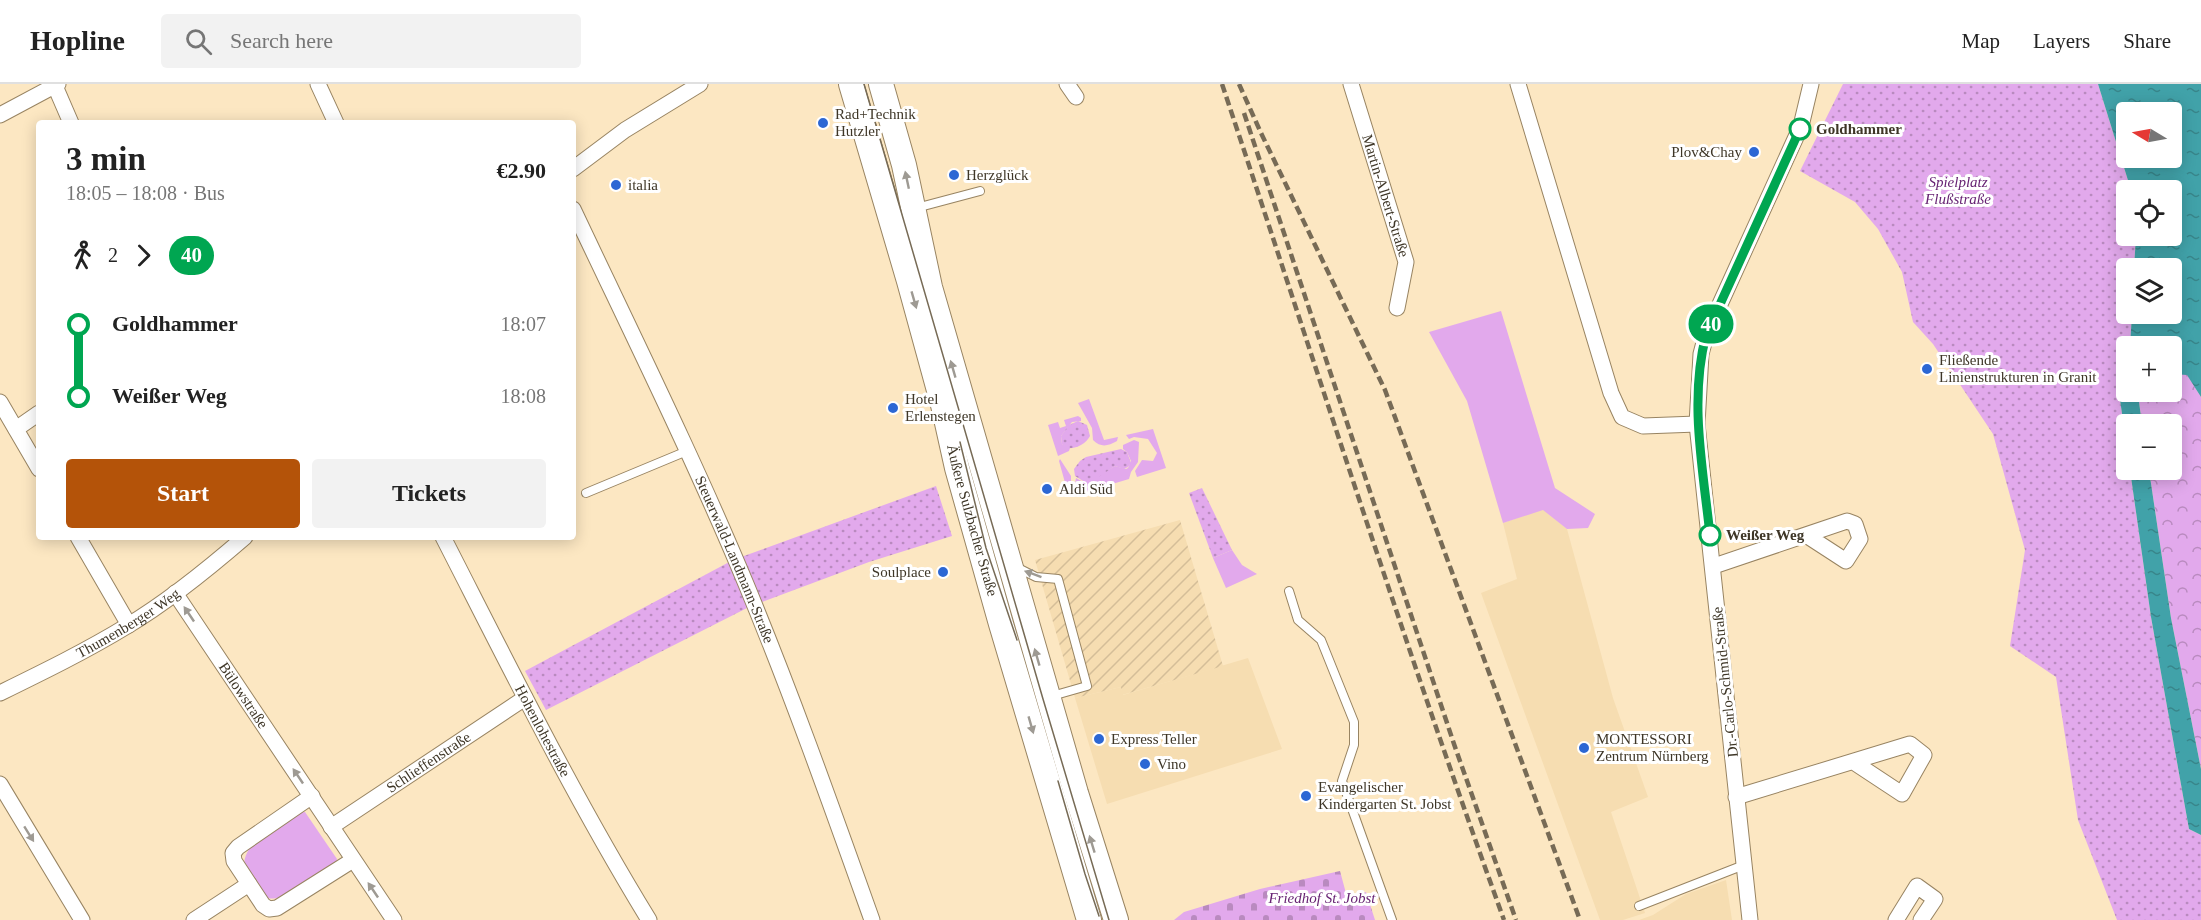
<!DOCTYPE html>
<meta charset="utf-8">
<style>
body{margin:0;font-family:Georgia,serif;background:#f2f2f2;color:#222;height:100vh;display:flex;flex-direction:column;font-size:22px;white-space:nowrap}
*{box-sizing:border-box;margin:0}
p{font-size:20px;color:#767676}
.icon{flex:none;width:33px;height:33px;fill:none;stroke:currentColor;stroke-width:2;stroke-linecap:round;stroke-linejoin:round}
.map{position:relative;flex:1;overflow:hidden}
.side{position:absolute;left:36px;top:36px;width:540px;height:420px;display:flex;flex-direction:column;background:#fff;border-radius:6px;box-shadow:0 3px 15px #0003}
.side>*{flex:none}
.badge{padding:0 12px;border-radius:20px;font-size:21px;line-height:39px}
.needle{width:39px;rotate:280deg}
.fabs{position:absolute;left:2116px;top:18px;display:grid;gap:12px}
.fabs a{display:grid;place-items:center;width:66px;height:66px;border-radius:6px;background:#fff;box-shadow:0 3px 15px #0003;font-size:30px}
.map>.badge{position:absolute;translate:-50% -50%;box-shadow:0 0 0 3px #fff}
.legs{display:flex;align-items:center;gap:9px;height:66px;padding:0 30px;font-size:20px}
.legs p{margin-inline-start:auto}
.overview{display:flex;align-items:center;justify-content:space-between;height:102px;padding:0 30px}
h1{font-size:33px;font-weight:700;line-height:45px}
.action{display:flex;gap:12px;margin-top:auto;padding:12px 30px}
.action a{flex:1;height:69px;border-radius:6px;background:#b45309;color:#fff;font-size:24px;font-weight:700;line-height:69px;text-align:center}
.action a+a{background:#f2f2f2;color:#222}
ul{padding:0 30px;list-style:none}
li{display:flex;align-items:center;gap:21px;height:72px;font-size:22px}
li i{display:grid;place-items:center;width:9px;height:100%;margin:0 8px;background:currentColor}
li i::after{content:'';width:15px;height:15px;margin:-8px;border:4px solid;border-radius:50%;background:#fff}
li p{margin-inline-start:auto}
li:first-child i{background:linear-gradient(#0000 50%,currentColor 0)}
li:last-child i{background:linear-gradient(currentColor 50%,#0000 0)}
header{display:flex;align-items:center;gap:36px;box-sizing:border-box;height:84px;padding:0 30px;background:#fff;border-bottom:2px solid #e0e0e0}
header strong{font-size:28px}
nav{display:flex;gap:33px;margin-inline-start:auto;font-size:21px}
.search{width:420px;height:54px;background:#f2f2f2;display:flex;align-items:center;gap:15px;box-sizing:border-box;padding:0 21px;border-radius:6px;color:#767676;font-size:22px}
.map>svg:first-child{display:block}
</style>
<header>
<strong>Hopline</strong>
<div class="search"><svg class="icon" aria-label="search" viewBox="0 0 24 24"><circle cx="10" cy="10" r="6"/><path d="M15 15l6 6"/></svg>Search here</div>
<nav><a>Map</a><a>Layers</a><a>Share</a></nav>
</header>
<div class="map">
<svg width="2201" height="836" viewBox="0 0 2201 836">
<defs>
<pattern id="industrial-furrows" width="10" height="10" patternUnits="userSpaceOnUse" patternTransform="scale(1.5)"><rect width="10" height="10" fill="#f6ddb1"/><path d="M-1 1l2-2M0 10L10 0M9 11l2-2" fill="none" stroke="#d4be98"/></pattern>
<pattern id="forest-crowns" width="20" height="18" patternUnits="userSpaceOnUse" patternTransform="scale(1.5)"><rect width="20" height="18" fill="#e2a9ec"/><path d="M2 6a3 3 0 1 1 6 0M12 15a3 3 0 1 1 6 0" fill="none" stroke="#b98abf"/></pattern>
<pattern id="cemetery-stones" width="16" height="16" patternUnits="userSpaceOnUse" patternTransform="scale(1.5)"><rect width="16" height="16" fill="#e2a9ec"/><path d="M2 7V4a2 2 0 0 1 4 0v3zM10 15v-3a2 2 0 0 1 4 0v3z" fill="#b98abf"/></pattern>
<pattern id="park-dots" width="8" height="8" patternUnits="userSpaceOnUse" patternTransform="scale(1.5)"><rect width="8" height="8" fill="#e2a9ec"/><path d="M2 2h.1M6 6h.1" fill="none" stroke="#b98abf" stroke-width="1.8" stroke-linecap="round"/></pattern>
<pattern id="water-ripples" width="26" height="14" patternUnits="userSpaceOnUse" patternTransform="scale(1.5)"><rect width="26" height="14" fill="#41a2a9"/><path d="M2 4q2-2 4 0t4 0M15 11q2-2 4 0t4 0" fill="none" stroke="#38858a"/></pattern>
</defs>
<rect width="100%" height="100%" fill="#fce7c2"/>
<g fill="#f6ddb1">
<polygon points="1543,425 1567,445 1613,614 1648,713 1611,728 1645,829 1623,836 1600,836 1481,509 1517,495 1503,439"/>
<polygon points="1248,574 1282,665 1107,720 1075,614 1121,603 1123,611"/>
<polygon points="1726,796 1732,836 1639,836 1653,831 1686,810"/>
</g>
<polygon fill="url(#industrial-furrows)" points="1180,436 1223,582 1122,611 1121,603 1075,614 1035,476"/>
<g fill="#e2a9ec">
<polygon points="1501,227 1555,404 1595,430 1588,444 1567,445 1543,426 1503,439 1467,317 1429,248"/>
<path d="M 1089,315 L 1104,356 L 1118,353 L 1117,357 C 1108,362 1101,364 1093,356 L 1092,344 L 1078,319 Z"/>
<polygon points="1078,332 1081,334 1081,337 1072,338 1061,352 1062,360 1070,364 1069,367 1058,372 1048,341 1058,338 1060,344 1066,342 1064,336"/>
<polygon points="1153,345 1166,384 1137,393 1135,387 1142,376 1153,377 1157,369 1148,355 1134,353 1129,355 1126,351"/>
<polygon points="1134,356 1139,358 1138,378 1131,388 1129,395 1082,409 1075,400 1076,394 1085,399 1089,399 1093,395 1115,382 1126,385 1128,384 1131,377 1127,368 1123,365 1123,361"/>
<polygon points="1060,375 1071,392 1071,399 1076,406 1075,410 1069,413 1059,377"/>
<polygon points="1232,466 1242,481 1257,490 1226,504 1213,474"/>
<path d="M 305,728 L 337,775 L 336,779 C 322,789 282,822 266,813 C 257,807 250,791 244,782 C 244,756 277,742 297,729 Z"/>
</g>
<polygon fill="url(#forest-crowns)" points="2172,290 2187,290 2201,313 2201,685 2171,534 2149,386 2172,386 2172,340 2142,340 2139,318 2141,308 2172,308"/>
<polygon fill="url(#cemetery-stones)" points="1340,787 1347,813 1366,808 1375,836 1174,836 1184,828 1260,805"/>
<g fill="url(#park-dots)">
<polygon points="1843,0 2098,0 2131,106 2127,106 2127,152 2136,152 2134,184 2127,184 2127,230 2132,230 2130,262 2127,262 2127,294 2120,316 2127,363 2127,386 2130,386 2151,533 2189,745 2201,751 2201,836 2117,836 2078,736 2056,593 2010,562 2025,466 1993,350 1933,260 1913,238 1902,188 1878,145 1855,118 1800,87"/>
<path d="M 1078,337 L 1087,341 L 1090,352 C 1086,360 1076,365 1067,364 L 1062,360 L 1061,352 L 1069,341 Z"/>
<polygon points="1121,365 1127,368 1131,379 1128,383 1124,385 1115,382 1088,400 1075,392 1074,385 1080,377 1086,373"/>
<polygon points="936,402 952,452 869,478 751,522 546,626 525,587 733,476"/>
<polygon points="1202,404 1232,466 1213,474 1189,409"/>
</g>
<g fill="url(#water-ripples)" fill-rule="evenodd">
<path d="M 2098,0 L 2201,0 L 2201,313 L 2187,291 L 2172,290 L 2172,262 L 2130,262 L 2132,230 L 2172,230 L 2172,184 L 2134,184 L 2136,152 L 2172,152 L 2172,106 L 2131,106 ZM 2127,28 L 2172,28 L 2172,74 L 2127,74 Z"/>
<polygon points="2127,294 2127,308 2141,308 2139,318 2142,340 2127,340 2127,363 2120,316"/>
<polygon points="2130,386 2149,386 2171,534 2201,685 2201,751 2189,745 2151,533"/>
</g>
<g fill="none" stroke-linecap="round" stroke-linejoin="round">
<g stroke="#988462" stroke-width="10">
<g id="lane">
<polyline points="916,124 980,107"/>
<polyline points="586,409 687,367"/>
<polyline points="1016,483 1036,493 1058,495 1087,602 1052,612"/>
<polyline points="1289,507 1298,536 1321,556 1354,638 1354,661 1342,697 1392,836"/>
<polyline points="1639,822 1744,781"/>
</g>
</g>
<g stroke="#988462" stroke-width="17">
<g id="street">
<polyline points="318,0 336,39"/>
<polyline points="1067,0 1076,13"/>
<path id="s1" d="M 1351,0 L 1406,178 L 1397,224"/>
<polyline points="1518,0 1611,309 1622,333 1643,342 1697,340"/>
<polyline points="55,2 71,39"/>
<polyline points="0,31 58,0"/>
<polyline points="573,85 625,46 700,0"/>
<path id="s2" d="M 573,125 C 632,250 693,373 746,500 C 792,611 832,724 872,836"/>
<polyline points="0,318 39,385"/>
<polyline points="16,345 39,329"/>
<polyline points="78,453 129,541"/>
<path id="s3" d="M 443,453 C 509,582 573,712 649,836"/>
<polyline points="1714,482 1847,437 1855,440 1860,455 1846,477 1806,451"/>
<path id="s4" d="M 175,509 L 394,836"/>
<path id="s5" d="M 0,609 C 43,588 86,567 127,542 C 169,517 208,485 245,453"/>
<polyline points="0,700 82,836"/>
<polyline points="312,712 238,763 233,769 234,777 263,821 269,825 277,824 353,776"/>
<polyline points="1736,713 1910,660 1924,671 1902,710 1855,679"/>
<path id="s6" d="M 331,743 L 525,614"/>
<polyline points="194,836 249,800"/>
<polyline points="1750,836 1697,340 1701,270 1706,251 1801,42 1811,0"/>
<polyline points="1896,836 1917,802 1935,815 1921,836"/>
</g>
</g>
<g stroke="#988462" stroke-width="26">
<g id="primary">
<path id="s7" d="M 851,0 L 909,197 L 943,321 L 957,384 L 1001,540 L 1089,836"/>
<polyline points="881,0 904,81 930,203 1076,709 1116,836"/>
</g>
</g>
<use href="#lane" stroke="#fff" stroke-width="8"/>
<use href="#street" stroke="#fff" stroke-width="15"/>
<use href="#primary" stroke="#fff" stroke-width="24"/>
<g stroke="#776b56" stroke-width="1.5">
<polyline points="864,0 1043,615 1109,836"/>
<polyline points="960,358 986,464 1017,556"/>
<polyline points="1058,697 1085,790 1099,832"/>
</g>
<g stroke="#776b56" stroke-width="4.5" stroke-dasharray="9 4.5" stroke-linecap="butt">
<path d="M 1222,0 C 1315,279 1404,560 1504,836"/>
<polyline points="1239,0 1261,49 1385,306 1580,836"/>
<polyline points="1244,29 1454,660 1516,836"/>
</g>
</g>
<defs><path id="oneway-solid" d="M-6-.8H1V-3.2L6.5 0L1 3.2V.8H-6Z" transform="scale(1.5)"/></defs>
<g fill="#9e9a93">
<use href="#oneway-solid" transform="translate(907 96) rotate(-102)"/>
<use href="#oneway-solid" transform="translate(914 216) rotate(74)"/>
<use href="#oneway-solid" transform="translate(953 285) rotate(-106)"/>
<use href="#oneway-solid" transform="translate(1033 490) rotate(-160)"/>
<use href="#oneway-solid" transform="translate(189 530) rotate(-124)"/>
<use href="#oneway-solid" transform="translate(1037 573) rotate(-106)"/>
<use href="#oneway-solid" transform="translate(1031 641) rotate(74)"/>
<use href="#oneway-solid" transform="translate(298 692) rotate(-124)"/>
<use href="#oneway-solid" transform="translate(29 750) rotate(58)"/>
<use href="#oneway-solid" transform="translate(1092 760) rotate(-107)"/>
<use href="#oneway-solid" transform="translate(373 806) rotate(-124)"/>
</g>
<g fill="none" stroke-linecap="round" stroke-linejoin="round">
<g stroke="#fff" stroke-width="14">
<path id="line-1" d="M 1710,451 C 1703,385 1689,316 1706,251 L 1800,45"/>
</g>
<use href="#line-1" stroke="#00a651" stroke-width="9"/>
</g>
<g fill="#2c67d4" stroke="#fff" stroke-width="2">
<circle cx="823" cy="39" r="6"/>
<circle cx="1754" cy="68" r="6"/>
<circle cx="954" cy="91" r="6"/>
<circle cx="616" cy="101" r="6"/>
<circle cx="1927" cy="285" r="6"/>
<circle cx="893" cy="324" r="6"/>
<circle cx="1047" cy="405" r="6"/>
<circle cx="943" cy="488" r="6"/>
<circle cx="1099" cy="655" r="6"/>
<circle cx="1584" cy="664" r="6"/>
<circle cx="1145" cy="680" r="6"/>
<circle cx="1306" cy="712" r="6"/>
</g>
<g fill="#fff" stroke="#00a651" stroke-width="3">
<circle cx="1800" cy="45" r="10"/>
<circle cx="1710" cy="451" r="10"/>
</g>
<g text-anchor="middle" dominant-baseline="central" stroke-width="6" stroke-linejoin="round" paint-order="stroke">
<g font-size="15" fill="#3e3627" stroke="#fff" text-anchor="start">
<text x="835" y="30">Rad+Technik<tspan x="835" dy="17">Hutzler</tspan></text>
<text x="1742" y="68" text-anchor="end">Plov&amp;Chay</text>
<text x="966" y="91">Herzglück</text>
<text x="628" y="101">italia</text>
<text x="1939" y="276">Fließende<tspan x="1939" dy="17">Linienstrukturen in Granit</tspan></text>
<text x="905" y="315">Hotel<tspan x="905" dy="17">Erlenstegen</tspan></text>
<text x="1059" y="405">Aldi Süd</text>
<text x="931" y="488" text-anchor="end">Soulplace</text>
<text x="1111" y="655">Express Teller</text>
<text x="1596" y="655">MONTESSORI<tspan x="1596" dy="17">Zentrum Nürnberg</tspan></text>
<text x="1157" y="680">Vino</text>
<text x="1318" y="703">Evangelischer<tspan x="1318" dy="17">Kindergarten St. Jobst</tspan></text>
</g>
<g font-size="15" font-weight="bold" fill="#3e3627" stroke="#fff" text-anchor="start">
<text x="1816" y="45">Goldhammer</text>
<text x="1726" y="451">Weißer Weg</text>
</g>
<g font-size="15" font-style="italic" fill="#672373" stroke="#fff">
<text x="1958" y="98">Spielplatz<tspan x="1958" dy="17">Flußstraße</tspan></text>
<text x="1322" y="814">Friedhof St. Jobst</text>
</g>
<g font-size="15" fill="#3e3627" stroke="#fff">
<text stroke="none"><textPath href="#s1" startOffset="117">Martin-Albert-Straße</textPath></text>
<text stroke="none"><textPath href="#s7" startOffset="453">Äußere Sulzbacher Straße</textPath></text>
<text stroke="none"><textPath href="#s2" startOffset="386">Steuerwald-Landmann-Straße</textPath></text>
<text stroke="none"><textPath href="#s5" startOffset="146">Thumenberger Weg</textPath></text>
<text transform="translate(1725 598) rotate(-96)">Dr.-Carlo-Schmid-Straße</text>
<text stroke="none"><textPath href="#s4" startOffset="123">Bülowstraße</textPath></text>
<text stroke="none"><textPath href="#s3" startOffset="218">Hohenlohestraße</textPath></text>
<text stroke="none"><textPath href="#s6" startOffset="117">Schlieffenstraße</textPath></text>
</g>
</g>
</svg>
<div class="fabs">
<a><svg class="needle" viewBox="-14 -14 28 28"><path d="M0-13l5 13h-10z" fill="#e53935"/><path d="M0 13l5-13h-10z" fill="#767676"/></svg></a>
<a><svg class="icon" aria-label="locate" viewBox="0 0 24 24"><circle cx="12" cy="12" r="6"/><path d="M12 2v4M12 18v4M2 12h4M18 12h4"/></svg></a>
<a><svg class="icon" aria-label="layers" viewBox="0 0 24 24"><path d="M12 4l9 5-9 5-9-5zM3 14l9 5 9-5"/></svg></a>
<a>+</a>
<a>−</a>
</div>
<b class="badge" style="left:1711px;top:240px;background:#00a651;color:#fff">40</b>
<section class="side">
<div class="overview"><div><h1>3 min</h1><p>18:05 – 18:08 · Bus</p></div><b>€2.90</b></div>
<div class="legs"><svg class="icon" aria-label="walk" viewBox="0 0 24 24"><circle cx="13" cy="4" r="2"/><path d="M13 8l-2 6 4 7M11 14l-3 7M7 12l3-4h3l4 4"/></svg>2<svg class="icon" aria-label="forward" viewBox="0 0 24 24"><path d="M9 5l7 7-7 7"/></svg><b class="badge" style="background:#00a651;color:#fff">40</b></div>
<ul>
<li><i style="color:#00a651"></i><b>Goldhammer</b><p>18:07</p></li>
<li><i style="color:#00a651"></i><b>Weißer Weg</b><p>18:08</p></li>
</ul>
<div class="action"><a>Start</a><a>Tickets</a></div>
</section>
</div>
